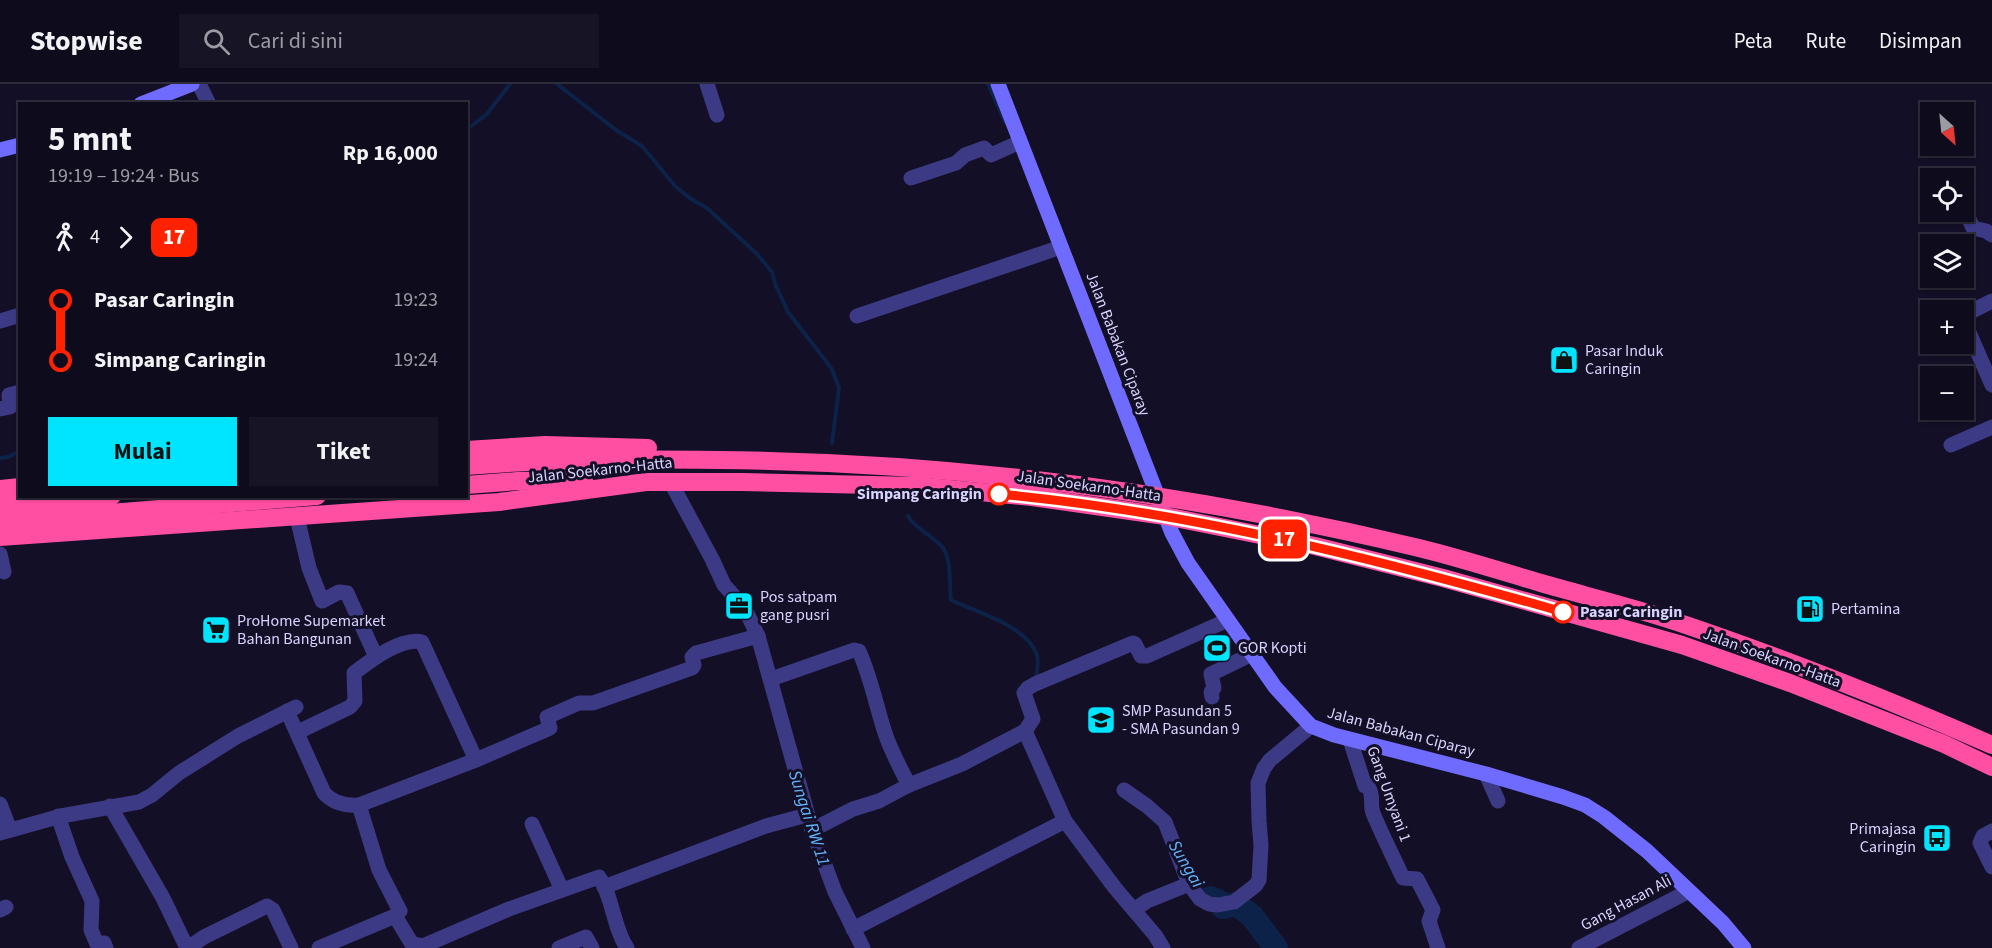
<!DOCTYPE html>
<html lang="id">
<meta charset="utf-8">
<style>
body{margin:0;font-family:"Source Sans 3",sans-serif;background:#171425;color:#f1f3f6;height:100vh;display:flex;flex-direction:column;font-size:22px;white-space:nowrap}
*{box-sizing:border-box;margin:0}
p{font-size:20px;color:#9b9ba3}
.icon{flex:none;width:33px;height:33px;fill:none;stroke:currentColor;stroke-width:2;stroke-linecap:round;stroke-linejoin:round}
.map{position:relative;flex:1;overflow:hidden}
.side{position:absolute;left:18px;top:18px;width:450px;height:396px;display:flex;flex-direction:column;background:#0e0b1c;border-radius:0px;box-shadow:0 2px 4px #0004,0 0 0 2px #2e2b3b}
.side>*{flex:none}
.badge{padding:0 12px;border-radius:9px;font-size:21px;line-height:39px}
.needle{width:39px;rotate:153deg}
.buttons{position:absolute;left:1920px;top:18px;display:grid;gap:12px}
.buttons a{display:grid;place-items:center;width:54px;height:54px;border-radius:0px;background:#0e0b1c;box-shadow:0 2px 4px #0004,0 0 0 2px #2e2b3b;font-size:30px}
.map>.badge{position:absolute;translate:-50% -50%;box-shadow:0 0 0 3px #fff}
.legs{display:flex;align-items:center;gap:9px;height:66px;padding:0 30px;font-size:20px}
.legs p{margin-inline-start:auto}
.headline{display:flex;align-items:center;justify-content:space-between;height:102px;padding:0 30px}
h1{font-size:33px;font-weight:700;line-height:45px}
.button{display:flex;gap:12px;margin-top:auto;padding:12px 30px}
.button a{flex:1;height:69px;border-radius:0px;background:#00e5ff;color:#111;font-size:24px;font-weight:700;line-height:69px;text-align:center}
.button a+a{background:#171425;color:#f1f3f6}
ul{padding:0 30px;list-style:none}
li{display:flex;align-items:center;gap:21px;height:60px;font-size:22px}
li i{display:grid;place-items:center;width:9px;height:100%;margin:0 8px;background:currentColor}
li i::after{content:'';width:15px;height:15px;margin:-8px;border:4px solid;border-radius:50%;background:#0e0b1c}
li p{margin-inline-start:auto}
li:first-child i{background:linear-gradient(#0000 50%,currentColor 0)}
li:last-child i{background:linear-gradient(currentColor 50%,#0000 0)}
header{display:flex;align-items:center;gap:36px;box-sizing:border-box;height:84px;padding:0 30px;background:#0e0b1c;border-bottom:2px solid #2e2b3b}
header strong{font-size:28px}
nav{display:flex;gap:33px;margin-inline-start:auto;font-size:21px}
.search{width:420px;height:54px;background:#171425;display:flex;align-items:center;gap:15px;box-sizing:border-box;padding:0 21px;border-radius:0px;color:#9b9ba3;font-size:22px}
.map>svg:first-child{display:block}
</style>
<header>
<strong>Stopwise</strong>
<div class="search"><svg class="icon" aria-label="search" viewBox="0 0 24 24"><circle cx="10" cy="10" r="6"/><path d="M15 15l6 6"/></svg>Cari di sini</div>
<nav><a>Peta</a><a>Rute</a><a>Disimpan</a></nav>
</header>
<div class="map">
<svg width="1992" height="864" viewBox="0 0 1992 864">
<rect width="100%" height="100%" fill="#130f26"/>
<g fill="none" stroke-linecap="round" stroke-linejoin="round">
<g stroke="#0c2248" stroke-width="4">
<polyline points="557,0 616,46 642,62 675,102 691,115 707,124 757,170 772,188 776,202 788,228 832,285 839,304 832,359"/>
<polyline points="988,0 1005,38"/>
<polyline points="466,46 487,30 510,0"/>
<polyline points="0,374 8,373 20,367"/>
<path d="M 908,432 C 916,446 933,451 943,464 C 952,477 949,501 951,516 C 976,528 1026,541 1037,571 C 1039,578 1037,587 1036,594"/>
</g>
<polyline stroke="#0c2248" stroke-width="24" points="1211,814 1218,817 1223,823 1236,820 1252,832 1276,864"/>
<g stroke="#3d3a85" stroke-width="15">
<polyline points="199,0 209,20"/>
<polyline points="707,0 717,31"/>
<polyline points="911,94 956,79 965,71 984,64 991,71 1020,58"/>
<polyline points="1964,124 1973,144 1986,147 1992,151"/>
<polyline points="1964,231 1992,217"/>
<polyline points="857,232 1061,163"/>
<polyline points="0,237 20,231"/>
<polyline points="1964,237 1992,301"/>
<polyline points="0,325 10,323 9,311 20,308"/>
<polyline points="1951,361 1992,343"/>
<polyline points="670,397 712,475 724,501 744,523 758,552 812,746 835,808 863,864"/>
<polyline points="297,433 309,484 322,517 339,508 347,509 376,573"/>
<polyline points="0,470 4,488"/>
<path d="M 771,595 L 854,566 L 859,567 C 871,594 876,621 885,649 C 891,667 900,684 909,701"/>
<polyline points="1212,613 1211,608 1214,604 1211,590 1252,570"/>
<path d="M 287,627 L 324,709 C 333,719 346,722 359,721 L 476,676 L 550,644 L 547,633 L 579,619 L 593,619 L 692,584 L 694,581 L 692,573 L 696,569 L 758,552"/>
<polyline points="1025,647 1065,737 1115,804 1155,851 1163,864"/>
<path d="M 298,648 L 350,623 L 355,617 L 354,589 C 370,577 401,553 422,558 L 476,676"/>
<path d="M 1350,656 L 1365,702 L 1368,702 C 1375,715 1369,718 1373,729 C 1382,751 1393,772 1403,794 L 1417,795 L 1433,826 L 1429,837 L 1438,864"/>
<polyline points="1486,690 1498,717"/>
<polyline points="1124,706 1147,722 1165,738 1189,800 1200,815 1209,820 1218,821 1234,818 1256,801 1259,796 1261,761 1259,737 1258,699 1264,684 1270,676 1311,642"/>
<polyline points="0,720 10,746"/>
<polyline points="110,722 163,814 187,864"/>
<polyline points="58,732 72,773 92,817 91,846 97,860 104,859 106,864"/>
<polyline points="532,740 562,806"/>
<polyline points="812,746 853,725 879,717 909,701 962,680 1025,647 1033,635 1024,609 1028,604 1035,600 1133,559 1135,560 1141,572 1147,572 1228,536"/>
<polyline points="1992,747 1983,752 1980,759 1992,783"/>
<polyline points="0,749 61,732 139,718 152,711 179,689 238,652 296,623"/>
<polyline points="604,803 766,742 807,731"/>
<polyline points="0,826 6,823"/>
<polyline points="1134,826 1147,817 1189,800"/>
<path d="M 395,832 L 412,860 L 423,862 L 509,825 L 599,793 C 613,813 613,843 627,864"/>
<polyline points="853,845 1065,737"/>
<polyline points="188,864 204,853 267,822 273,826 291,864"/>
<polyline points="319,864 395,832 400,827 379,786 359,721"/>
<polyline points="559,864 586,853 592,864"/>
<polyline points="1579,864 1689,807"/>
</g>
<g stroke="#6f6bff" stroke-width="15">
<polyline points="998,0 1172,449 1188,479 1275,603 1311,642 1334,651 1486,690 1563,713 1585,721 1604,733 1647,767 1723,839 1744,864"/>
<polyline points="141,20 192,0"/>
<polyline points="0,66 20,61"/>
</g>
<g stroke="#ff4fa3" stroke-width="18">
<polyline points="466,366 545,361 648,364"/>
<path d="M 466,382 C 550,375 634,375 718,376 C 955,378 1189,409 1419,464 C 1460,474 1500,487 1541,499 C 1586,512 1632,523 1677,538 C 1784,574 1889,616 1992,661"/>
<polyline points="466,401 518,397 584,396"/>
<polyline points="0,405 20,403"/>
<polyline points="0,453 499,418 646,398 742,398 917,402 1032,413 1165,432 1315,462 1443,494 1682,561 1790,599 1944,660 1992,683"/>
</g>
<g stroke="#ff4fa3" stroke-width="18">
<polyline points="0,421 112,412"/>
<polyline points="0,438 317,412"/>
</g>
</g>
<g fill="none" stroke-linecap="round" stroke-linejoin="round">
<g stroke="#fff" stroke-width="14">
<path id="line-1" d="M 999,410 C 1191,428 1378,475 1563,528"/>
</g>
<use href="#line-1" stroke="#f20" stroke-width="9"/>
</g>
<defs>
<g id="shop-square" transform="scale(1.5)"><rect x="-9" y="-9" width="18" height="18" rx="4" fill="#00e5ff" stroke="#130f26"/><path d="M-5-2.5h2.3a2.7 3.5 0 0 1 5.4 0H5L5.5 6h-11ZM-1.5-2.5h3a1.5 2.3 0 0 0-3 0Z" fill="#111"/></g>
<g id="office-square" transform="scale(1.5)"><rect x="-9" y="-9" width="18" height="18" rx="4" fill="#00e5ff" stroke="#130f26"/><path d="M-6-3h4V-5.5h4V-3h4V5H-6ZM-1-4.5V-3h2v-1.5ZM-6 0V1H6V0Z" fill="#111"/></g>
<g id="fuel-square" transform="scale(1.5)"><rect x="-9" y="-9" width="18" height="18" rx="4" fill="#00e5ff" stroke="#130f26"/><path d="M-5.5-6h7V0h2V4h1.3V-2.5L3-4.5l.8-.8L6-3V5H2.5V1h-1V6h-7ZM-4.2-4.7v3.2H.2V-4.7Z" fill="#111"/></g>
<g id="supermarket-square" transform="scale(1.5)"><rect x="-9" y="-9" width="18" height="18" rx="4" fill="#00e5ff" stroke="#130f26"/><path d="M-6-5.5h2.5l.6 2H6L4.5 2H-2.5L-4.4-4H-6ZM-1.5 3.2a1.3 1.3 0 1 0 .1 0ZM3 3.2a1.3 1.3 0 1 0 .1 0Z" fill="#111"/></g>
<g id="stadium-square" transform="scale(1.5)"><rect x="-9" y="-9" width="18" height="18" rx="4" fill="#00e5ff" stroke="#130f26"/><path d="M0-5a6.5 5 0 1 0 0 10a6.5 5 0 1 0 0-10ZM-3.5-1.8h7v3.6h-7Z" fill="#111"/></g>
<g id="school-square" transform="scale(1.5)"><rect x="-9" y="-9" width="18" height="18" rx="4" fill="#00e5ff" stroke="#130f26"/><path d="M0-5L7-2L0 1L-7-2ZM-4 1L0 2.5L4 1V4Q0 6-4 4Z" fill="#111"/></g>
<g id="bus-square" transform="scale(1.5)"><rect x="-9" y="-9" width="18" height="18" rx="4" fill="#00e5ff" stroke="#130f26"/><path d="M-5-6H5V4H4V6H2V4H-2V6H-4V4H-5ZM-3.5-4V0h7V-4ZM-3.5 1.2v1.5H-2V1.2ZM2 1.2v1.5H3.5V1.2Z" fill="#111"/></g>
</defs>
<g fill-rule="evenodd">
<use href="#shop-square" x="1564" y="276"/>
<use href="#office-square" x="739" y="522"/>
<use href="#fuel-square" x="1810" y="525"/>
<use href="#supermarket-square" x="216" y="546"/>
<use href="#stadium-square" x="1217" y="564"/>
<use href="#school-square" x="1101" y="636"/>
<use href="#bus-square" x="1937" y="754"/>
</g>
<g fill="#fff" stroke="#f20" stroke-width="3">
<circle cx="999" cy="410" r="10"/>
<circle cx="1563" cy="528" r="10"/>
</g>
<g text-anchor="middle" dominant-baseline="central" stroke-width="6" stroke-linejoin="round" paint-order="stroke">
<g font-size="16" fill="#d9d4ff" stroke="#130f26">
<text transform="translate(1118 260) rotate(69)">Jalan Babakan Ciparay</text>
<text transform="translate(600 386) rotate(-6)">Jalan Soekarno-Hatta</text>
<text transform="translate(1089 402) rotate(8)">Jalan Soekarno-Hatta</text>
<text transform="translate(1772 574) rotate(20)">Jalan Soekarno-Hatta</text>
<text transform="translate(1401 648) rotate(15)">Jalan Babakan Ciparay</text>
<text transform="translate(1389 710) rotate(70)">Gang Umyani 1</text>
<text transform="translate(1626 819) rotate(-28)">Gang Hasan Ali</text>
</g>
<g font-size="16" fill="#d9d4ff" stroke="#130f26" text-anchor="start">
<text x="1585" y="267">Pasar Induk<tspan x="1585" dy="18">Caringin</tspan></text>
<text x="760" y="513">Pos satpam<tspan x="760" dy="18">gang pusri</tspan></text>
<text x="1831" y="525">Pertamina</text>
<text x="237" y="537">ProHome Supemarket<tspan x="237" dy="18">Bahan Bangunan</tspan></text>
<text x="1238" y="564">GOR Kopti</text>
<text x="1122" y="627">SMP Pasundan 5<tspan x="1122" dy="18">- SMA Pasundan 9</tspan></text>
<text x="1916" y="745" text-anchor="end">Primajasa<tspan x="1916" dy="18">Caringin</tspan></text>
</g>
<g font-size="16" font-weight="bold" fill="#d9d4ff" stroke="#130f26" text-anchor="end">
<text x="982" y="410">Simpang Caringin</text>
<text x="1580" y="528" text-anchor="start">Pasar Caringin</text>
</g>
<g font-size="18" font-style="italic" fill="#62b6ff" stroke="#130f26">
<text transform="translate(809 734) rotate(72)">Sungai RW 11</text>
<text transform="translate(1186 780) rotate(59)">Sungai</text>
</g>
</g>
</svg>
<div class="buttons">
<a><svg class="needle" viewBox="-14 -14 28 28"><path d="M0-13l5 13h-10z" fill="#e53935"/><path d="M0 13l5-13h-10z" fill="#9b9ba3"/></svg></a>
<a><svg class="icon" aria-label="locate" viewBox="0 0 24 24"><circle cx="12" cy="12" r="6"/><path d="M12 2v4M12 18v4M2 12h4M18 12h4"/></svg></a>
<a><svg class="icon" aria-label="layers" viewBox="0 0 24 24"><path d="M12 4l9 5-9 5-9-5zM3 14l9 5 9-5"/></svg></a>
<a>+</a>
<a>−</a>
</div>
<b class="badge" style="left:1284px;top:455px;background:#f20;color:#fff">17</b>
<section class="side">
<div class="headline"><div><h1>5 mnt</h1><p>19:19 – 19:24 · Bus</p></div><b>Rp 16,000</b></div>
<div class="legs"><svg class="icon" aria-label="walk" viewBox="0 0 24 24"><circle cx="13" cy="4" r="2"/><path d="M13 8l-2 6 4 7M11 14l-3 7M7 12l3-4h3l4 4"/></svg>4<svg class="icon" aria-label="forward" viewBox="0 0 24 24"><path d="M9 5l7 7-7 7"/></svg><b class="badge" style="background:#f20;color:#fff">17</b></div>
<ul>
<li><i style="color:#f20"></i><b>Pasar Caringin</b><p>19:23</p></li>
<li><i style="color:#f20"></i><b>Simpang Caringin</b><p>19:24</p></li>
</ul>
<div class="button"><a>Mulai</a><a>Tiket</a></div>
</section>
</div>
